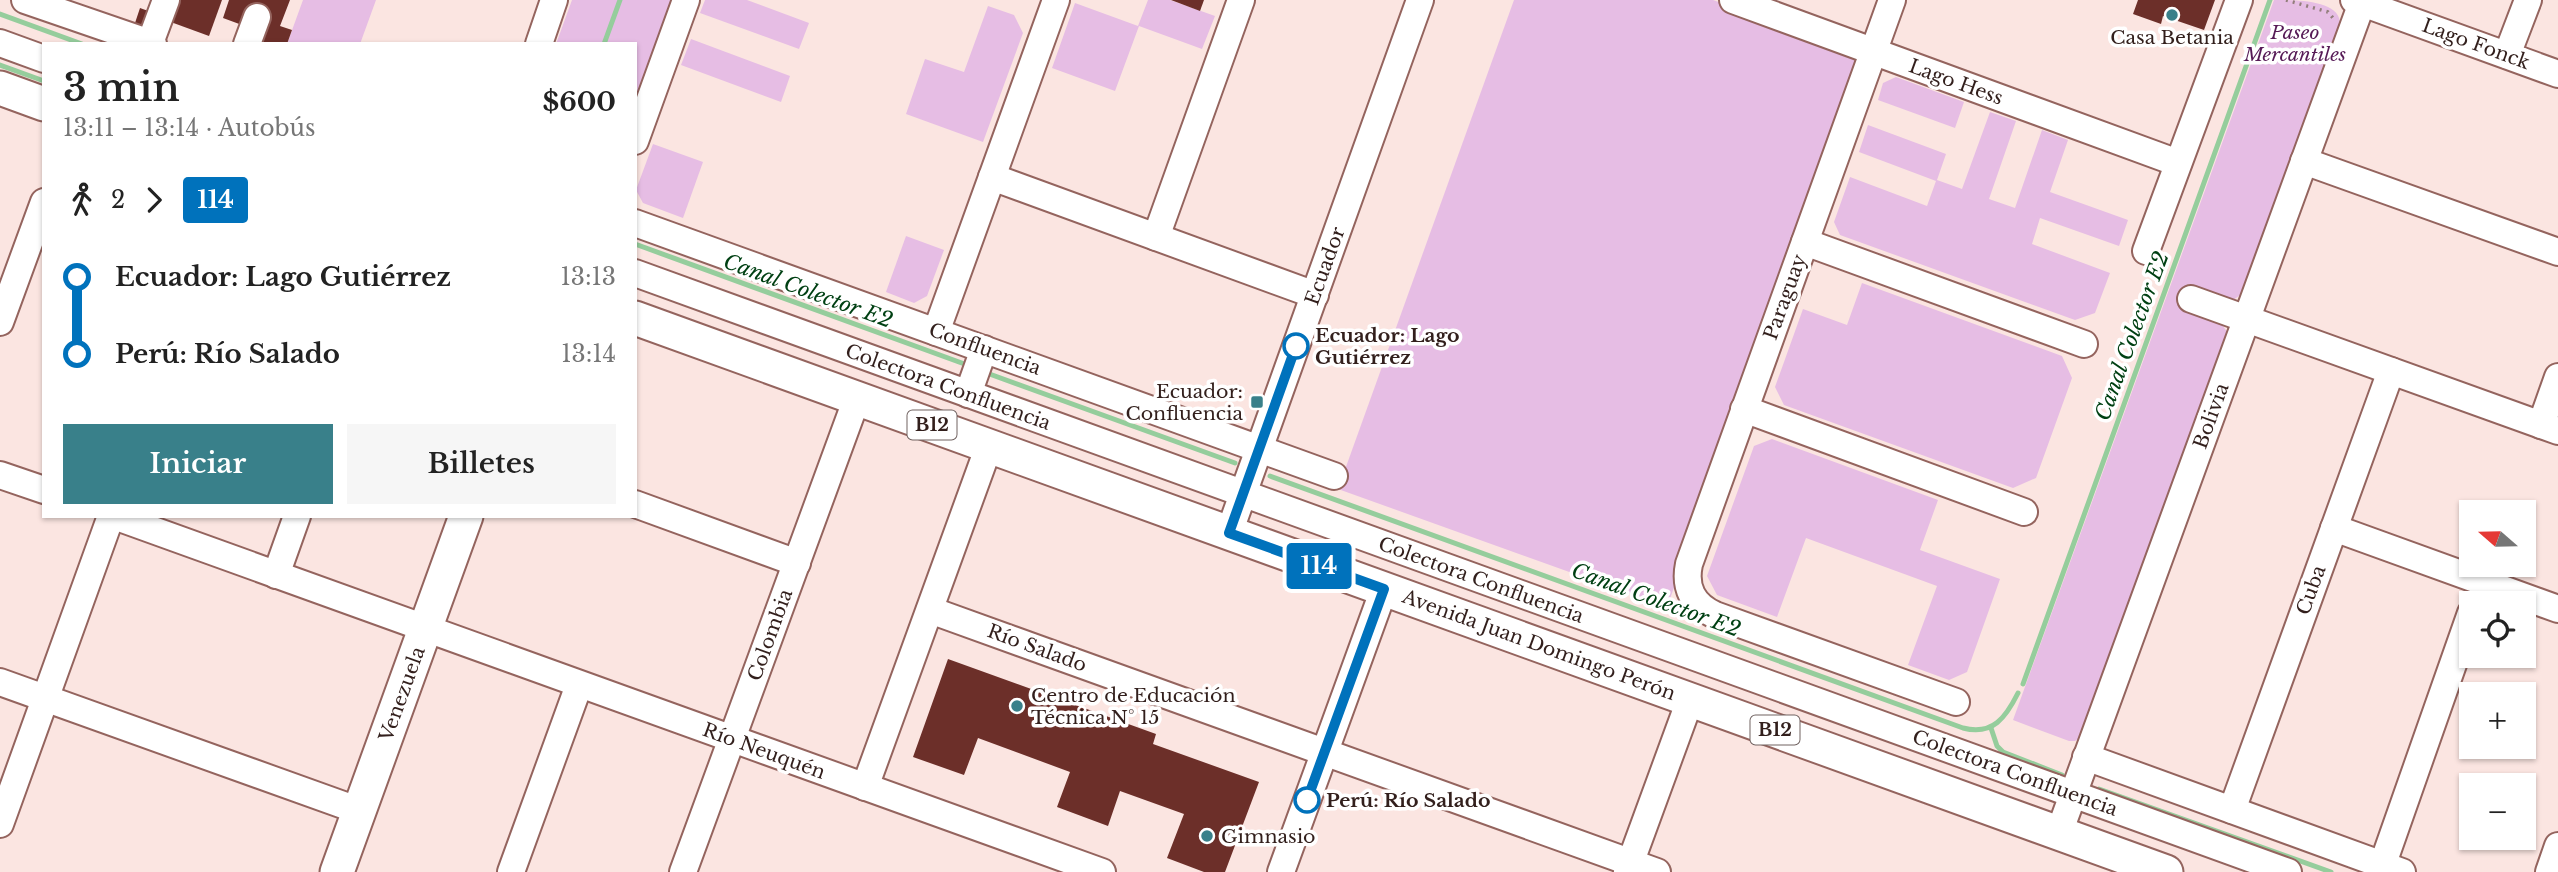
<!DOCTYPE html>
<html lang="es">
<meta charset="utf-8">
<style>
body{margin:0;font-family:"Libre Baskerville",serif;background:#f6f6f6;color:#222;height:100vh;display:flex;flex-direction:column;font-size:26px;white-space:nowrap}
*{box-sizing:border-box;margin:0}
p{font-size:23px;color:#767676}
.icon{flex:none;width:38px;height:38px;fill:none;stroke:currentColor;stroke-width:2;stroke-linecap:round;stroke-linejoin:round}
.map{position:relative;flex:1;overflow:hidden}
.drawer{position:absolute;left:42px;top:42px;width:595px;height:476px;display:flex;flex-direction:column;background:#fff;border-radius:0px;box-shadow:0 2px 5px #0004}
.drawer>*{flex:none}
.badge{padding:0 14px;border-radius:5px;font-size:24px;line-height:46px}
.needle{width:46px;rotate:290deg}
.buttons{position:absolute;left:2459px;top:500px;display:grid;gap:14px}
.buttons a{display:grid;place-items:center;width:77px;height:77px;border-radius:0px;background:#fff;box-shadow:0 2px 5px #0004;font-size:35px}
.map>.badge{position:absolute;translate:-50% -50%;box-shadow:0 0 0 4px #fff}
.legs{display:flex;align-items:center;gap:10px;height:77px;padding:0 21px;font-size:23px}
.legs p{margin-inline-start:auto}
.headline{display:flex;align-items:center;justify-content:space-between;height:119px;padding:0 21px}
h1{font-size:38px;font-weight:600;line-height:52px}
.primary-button{display:flex;gap:14px;margin-top:auto;padding:14px 21px}
.primary-button a{flex:1;height:80px;border-radius:0px;background:#39808a;color:#fff;font-size:28px;font-weight:600;line-height:80px;text-align:center}
.primary-button a+a{background:#f6f6f6;color:#222}
ul{padding:0 21px;list-style:none}
li{display:flex;align-items:center;gap:24px;height:77px;font-size:26px}
li i{display:grid;place-items:center;width:10px;height:100%;margin:0 9px;background:currentColor}
li i::after{content:'';width:18px;height:18px;margin:-9px;border:5px solid;border-radius:50%;background:#fff}
li p{margin-inline-start:auto}
li:first-child i{background:linear-gradient(#0000 50%,currentColor 0)}
li:last-child i{background:linear-gradient(currentColor 50%,#0000 0)}
.map>svg:first-child{display:block}
</style>
<div class="map">
<svg width="2558" height="872" viewBox="0 0 2558 872">
<rect width="100%" height="100%" fill="#fbe5e1"/>
<g fill="#e6bde4">
<polygon points="303,0 376,0 360,44 287,44"/>
<polygon points="572,0 674,0 635,110 635,44 556,44"/>
<polygon points="705,0 747,0 809,23 799,49 700,13"/>
<polygon points="1148,0 1170,0 1215,16 1202,49 1139,26 1115,91 1052,68 1075,3 1138,26"/>
<polygon points="1514,0 1713,0 1866,55 1667,607 1338,489"/>
<path d="M 2274,0 C 2295,0 2338,0 2340,22 L 2242,294 L 2233,300 L 2188,284 L 2179,308 L 2221,323 L 2228,333 L 2082,736 L 2075,741 L 2069,741 L 2013,720 Z"/>
<polygon points="988,6 1014,15 1023,33 983,142 906,114 925,59 964,72"/>
<polygon points="691,39 790,76 781,102 681,65"/>
<polygon points="1896,77 1964,102 1955,128 1878,100 1883,83"/>
<polygon points="1990,112 2016,121 1989,199 2015,208 2042,130 2068,140 2050,192 2128,220 2119,246 2040,218 2032,244 2110,273 2095,313 2075,320 1840,235 1834,222 1850,177 1927,206 1936,181 1859,152 1868,125 1946,154 1937,180 1962,189"/>
<polygon points="653,144 703,162 683,218 643,203 636,190"/>
<polygon points="906,236 944,250 927,296 914,303 886,292"/>
<polygon points="1862,283 2062,356 2072,378 2036,478 2013,488 1784,405 1775,387 1803,309 1847,325"/>
<polygon points="1772,439 1938,500 1920,550 2000,579 1967,672 1949,680 1908,665 1937,586 1806,538 1777,617 1717,595 1707,576 1754,446"/>
</g>
<g fill="none" stroke-linecap="round" stroke-linejoin="round">
<g stroke="#95cd9c" stroke-width="5">
<polyline points="0,14 82,44"/>
<polyline points="604,44 620,0"/>
<polyline points="0,65 44,81"/>
<polyline points="635,244 970,366"/>
<polyline points="984,372 1235,463"/>
<path d="M 1270,476 L 1963,728 C 1993,736 2006,717 2018,693"/>
<polyline points="2023,684 2270,0"/>
<polyline points="1991,728 1997,746 2003,752 2062,775"/>
<polyline points="2099,789 2331,872"/>
</g>
</g>
<g fill="#6c2f29">
<polygon points="176,0 222,0 209,36 168,21"/>
<polygon points="229,0 290,0 280,26 292,30 287,44 259,44 242,25 223,18"/>
<polygon points="1171,0 1204,0 1200,11"/>
<polygon points="2138,0 2215,0 2204,30 2163,16 2161,24 2133,14"/>
<polygon points="140,8 151,12 146,27 135,23"/>
<polygon points="948,659 1156,734 1153,744 1259,782 1225,872 1204,872 1167,858 1184,814 1120,791 1108,826 1057,807 1070,772 978,738 964,775 913,757"/>
</g>
<g fill="none" stroke-linecap="round" stroke-linejoin="round">
<g stroke="#94645e" stroke-width="30">
<g id="minor">
<polyline points="25,0 153,44"/>
<polyline points="1733,0 2178,163"/>
<path d="M 1892,0 L 1689,564 C 1684,588 1693,605 1715,615 L 1956,702"/>
<polyline points="2354,0 2558,74"/>
<polyline points="0,43 44,59"/>
<polyline points="150,43 166,0"/>
<polyline points="247,44 257,17"/>
<polyline points="539,44 554,0"/>
<polyline points="2507,55 2528,0"/>
<polyline points="635,141 686,0"/>
<polyline points="2304,161 2558,252"/>
<polyline points="992,177 1315,295"/>
<polyline points="635,223 1334,476"/>
<polyline points="1156,237 1241,0"/>
<polyline points="1805,242 2084,344"/>
<polyline points="2146,251 2239,0"/>
<polyline points="635,273 2288,872"/>
<polyline points="2191,299 2558,431"/>
<polyline points="0,322 44,202"/>
<polyline points="936,332 1056,0"/>
<polyline points="968,394 984,349"/>
<polyline points="1744,409 2024,512"/>
<polyline points="2541,425 2558,377"/>
<polyline points="0,475 44,490"/>
<polyline points="635,504 797,563"/>
<polyline points="114,516 1102,872"/>
<polyline points="2334,528 2558,609"/>
<polyline points="1229,533 1420,0"/>
<polyline points="276,575 297,516"/>
<polyline points="930,610 1657,872"/>
<polyline points="0,682 360,811"/>
<polyline points="2086,757 2402,872"/>
<polyline points="865,787 989,446"/>
<polyline points="2232,810 2391,371"/>
<polyline points="0,824 111,516"/>
<polyline points="2059,833 2363,0"/>
<polyline points="511,872 579,685"/>
<polyline points="683,872 857,398"/>
<polyline points="1281,872 1384,589"/>
<polyline points="1627,872 1690,700"/>
<polyline points="2380,872 2471,613"/>
<polyline points="2549,872 2558,846"/>
</g>
</g>
<g stroke="#94645e" stroke-width="37">
<g id="major">
<polyline points="0,88 44,104"/>
<polyline points="635,318 2166,872"/>
<polyline points="337,872 466,516"/>
</g>
</g>
<polyline stroke="#937e7b" stroke-width="3.5" stroke-dasharray="2 5" stroke-linecap="butt" points="2286,0 2328,12 2333,18"/>
<use href="#minor" stroke="#fff" stroke-width="26"/>
<use href="#major" stroke="#fff" stroke-width="33"/>
</g>
<g fill="none" stroke-linecap="round" stroke-linejoin="round">
<g stroke="#fff" stroke-width="16">
<polyline id="line-1" points="1296,346 1229,533 1384,589 1307,800"/>
</g>
<use href="#line-1" stroke="#0072bc" stroke-width="10"/>
</g>
<g fill="#39808a" stroke="#fff" stroke-width="2.5">
<circle cx="2172" cy="15" r="7"/>
<rect x="1250" y="395" width="14" height="14" rx="3.5"/>
<circle cx="1017" cy="706" r="7"/>
<circle cx="1207" cy="836" r="7"/>
</g>
<g fill="#fff" stroke="#0072bc" stroke-width="3.5">
<circle cx="1296" cy="346" r="12"/>
<circle cx="1307" cy="800" r="12"/>
</g>
<g text-anchor="middle" dominant-baseline="central" stroke-width="7" stroke-linejoin="round" paint-order="stroke">
<g fill="#fff" stroke="#706260" stroke-width="2">
<rect x="907.5" y="410.5" width="49" height="29" rx="5"/>
<rect x="1750.5" y="715.5" width="49" height="29" rx="5"/>
</g>
<g font-size="18" font-weight="bold" fill="#321f1c">
<text x="932" y="425">B12</text>
<text x="1775" y="730">B12</text>
</g>
<g font-size="19" font-style="italic" fill="#561a56" stroke="#fff">
<text x="2295" y="32">Paseo<tspan x="2295" dy="22">Mercantiles</tspan></text>
</g>
<g font-size="19" fill="#321f1c" stroke="#fff" text-anchor="start">
<text x="2172" y="37" text-anchor="middle">Casa Betania</text>
<text x="1243" y="391" text-anchor="end">Ecuador:<tspan x="1243" dy="22">Confluencia</tspan></text>
<text x="1031" y="695">Centro de Educación<tspan x="1031" dy="22">Técnica N° 15</tspan></text>
<text x="1221" y="836">Gimnasio</text>
</g>
<g font-size="19" fill="#321f1c" stroke="#fff">
<text transform="translate(2476 44) rotate(20)">Lago Fonck</text>
<text transform="translate(1956 82) rotate(20)">Lago Hess</text>
<text transform="translate(1325 266) rotate(-70)">Ecuador</text>
<text transform="translate(1785 297) rotate(-70)">Paraguay</text>
<text transform="translate(985 349) rotate(20)">Confluencia</text>
<text transform="translate(948 387) rotate(20)">Colectora Confluencia</text>
<text transform="translate(2211 416) rotate(-70)">Bolivia</text>
<text transform="translate(1481 580) rotate(20)">Colectora Confluencia</text>
<text transform="translate(2311 590) rotate(-70)">Cuba</text>
<text transform="translate(770 635) rotate(-70)">Colombia</text>
<text transform="translate(1539 645) rotate(20)">Avenida Juan Domingo Perón</text>
<text transform="translate(1037 648) rotate(20)">Río Salado</text>
<text transform="translate(402 694) rotate(-70)">Venezuela</text>
<text transform="translate(764 751) rotate(20)">Río Neuquén</text>
<text transform="translate(2015 773) rotate(20)">Colectora Confluencia</text>
</g>
<g font-size="19" font-weight="bold" fill="#321f1c" stroke="#fff" text-anchor="start">
<text x="1315" y="335">Ecuador: Lago<tspan x="1315" dy="22">Gutiérrez</tspan></text>
<text x="1326" y="800">Perú: Río Salado</text>
</g>
<g font-size="21" font-style="italic" fill="#004013" stroke="#fff">
<text transform="translate(808 291) rotate(20)">Canal Colector E2</text>
<text transform="translate(2132 336) rotate(-70)">Canal Colector E2</text>
<text transform="translate(1656 600) rotate(20)">Canal Colector E2</text>
</g>
</g>
</svg>
<div class="buttons">
<a><svg class="needle" viewBox="-14 -14 28 28"><path d="M0-13l5 13h-10z" fill="#e53935"/><path d="M0 13l5-13h-10z" fill="#767676"/></svg></a>
<a><svg class="icon" aria-label="locate" viewBox="0 0 24 24"><circle cx="12" cy="12" r="6"/><path d="M12 2v4M12 18v4M2 12h4M18 12h4"/></svg></a>
<a>+</a>
<a>−</a>
</div>
<b class="badge" style="left:1319px;top:566px;background:#0072bc;color:#fff">114</b>
<section class="drawer">
<div class="headline"><div><h1>3 min</h1><p>13:11 – 13:14 · Autobús</p></div><b>$600</b></div>
<div class="legs"><svg class="icon" aria-label="walk" viewBox="0 0 24 24"><circle cx="13" cy="4" r="2"/><path d="M13 8l-2 6 4 7M11 14l-3 7M7 12l3-4h3l4 4"/></svg>2<svg class="icon" aria-label="forward" viewBox="0 0 24 24"><path d="M9 5l7 7-7 7"/></svg><b class="badge" style="background:#0072bc;color:#fff">114</b></div>
<ul>
<li><i style="color:#0072bc"></i><b>Ecuador: Lago Gutiérrez</b><p>13:13</p></li>
<li><i style="color:#0072bc"></i><b>Perú: Río Salado</b><p>13:14</p></li>
</ul>
<div class="primary-button"><a>Iniciar</a><a>Billetes</a></div>
</section>
</div>
